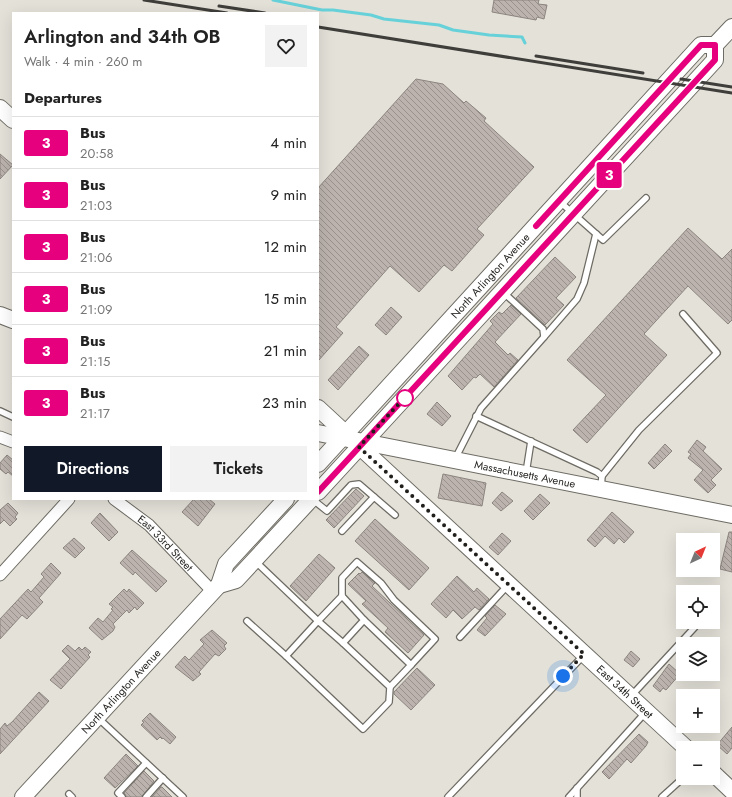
<!DOCTYPE html>
<meta charset="utf-8">
<style>
body{margin:0;font-family:Jost,sans-serif;background:#f2f2f2;color:#222;height:100vh;display:flex;flex-direction:column;font-size:15px;white-space:nowrap}
*{box-sizing:border-box;margin:0}
p{font-size:13px;color:#767676}
.icon{flex:none;width:22px;height:22px;fill:none;stroke:currentColor;stroke-width:2;stroke-linecap:round;stroke-linejoin:round}
.map{position:relative;flex:1;overflow:hidden}
.panel{position:absolute;left:12px;top:12px;width:307px;height:488px;display:flex;flex-direction:column;background:#fff;border-radius:0px;box-shadow:0 4px 16px #0002}
.panel>*{flex:none}
.badge{padding:0 8px;border-radius:3px;font-size:14px;line-height:26px}
.needle{width:26px;rotate:43deg}
.buttons{position:absolute;left:676px;top:533px;display:grid;gap:8px}
.buttons a{display:grid;place-items:center;width:44px;height:44px;border-radius:0px;background:#fff;box-shadow:0 4px 16px #0002;font-size:20px}
.you{position:absolute;width:20px;height:20px;margin:-10px;border:3px solid #fff;border-radius:50%;background:#1a73e8;box-shadow:0 0 0 6px #1a73e833}
.map>.badge{position:absolute;translate:-50% -50%;box-shadow:0 0 0 2px #fff}
h2{padding:0 12px;font-size:15px;line-height:36px}
.round{display:grid;place-items:center;flex:none;width:42px;height:42px;border-radius:0px;background:#f2f2f2}
.summary{display:flex;align-items:center;justify-content:space-between;height:68px;padding:0 12px}
h1{font-size:19px;font-weight:600;line-height:30px}
.cta{display:flex;gap:8px;margin-top:auto;padding:8px 12px}
.cta a{flex:1;height:46px;border-radius:0px;background:#111827;color:#fff;font-size:16px;font-weight:600;line-height:46px;text-align:center}
.cta a+a{background:#f2f2f2;color:#222}
ul{padding:0;list-style:none}
li{display:flex;align-items:center;gap:12px;height:52px;padding:0 12px;border-top:1px solid #e0e0e0}
li div{flex:1}
li b{display:block;font-size:15px}
li em{font-style:normal}
li .badge{min-width:44px;font-weight:700;text-align:center}
.map>svg:first-child{display:block}
</style>
<div class="map">
<svg width="732" height="797" viewBox="0 0 732 797">
<defs>
<pattern id="building-back-hatch" width="6" height="6" patternUnits="userSpaceOnUse"><rect width="6" height="6" fill="#bcb3ae"/><path d="M-1 5l2 2M0 0l6 6M5-1l2 2" fill="none" stroke="#98918d"/></pattern>
</defs>
<rect width="100%" height="100%" fill="#e3e1d8"/>
<g fill="none" stroke-linecap="round" stroke-linejoin="round">
<polyline stroke="#67d1d9" stroke-width="3" points="273,0 322,10 333,10 371,15 384,19 439,25 453,30 489,35 522,37 525,43"/>
</g>
<g fill="url(#building-back-hatch)" stroke="#8c847f">
<polygon points="494,0 539,0 538,4 547,5 544,19 537,17 536,20 492,12"/>
<polygon points="416,79 443,84 464,103 466,101 486,118 484,121 534,167 477,229 484,235 452,271 444,265 419,292 390,266 336,327 343,333 318,361 318,188"/>
<polygon points="0,154 13,165 0,179"/>
<polygon points="688,228 722,259 732,249 732,320 728,324 688,286 644,334 667,355 587,443 573,430 606,395 567,360"/>
<polygon points="555,257 576,277 556,298 564,305 545,325 516,298"/>
<polygon points="511,305 521,314 495,342 508,355 510,353 518,360 494,387 480,374 476,378 474,377 462,390 448,376 493,324 490,321 499,312 502,314"/>
<polygon points="391,307 402,317 386,335 375,325"/>
<polygon points="359,346 369,355 338,390 328,380"/>
<polygon points="437,402 451,416 442,426 427,414"/>
<polygon points="697,440 706,447 703,451 722,469 711,480 716,485 708,493 694,480 703,470 688,458 691,454 688,452"/>
<polygon points="665,444 672,451 654,469 648,463"/>
<polygon points="7,455 13,460 13,476 8,472 6,474 0,469 0,463"/>
<polygon points="443,474 486,483 482,506 438,498"/>
<polygon points="356,489 364,496 334,528 326,520"/>
<polygon points="502,492 513,501 501,511 492,503"/>
<polygon points="540,494 550,503 533,520 524,511"/>
<polygon points="194,499 209,499 215,504 198,526 182,512"/>
<polygon points="8,503 18,513 15,517 17,519 10,526 4,520 0,524 0,510"/>
<polygon points="612,512 634,532 624,543 619,538 614,544 605,536 595,547 587,540"/>
<polygon points="100,513 118,532 109,541 91,523"/>
<polygon points="375,519 429,568 409,590 355,541"/>
<polygon points="729,532 732,532 732,572 720,569"/>
<polygon points="502,533 511,541 498,555 489,547"/>
<polygon points="74,538 85,548 75,558 63,548"/>
<polygon points="132,550 167,581 156,592 135,572 133,575 120,563"/>
<polygon points="319,554 335,568 306,601 290,586"/>
<polygon points="51,563 61,573 39,598 43,602 27,619 22,615 0,639 0,619 28,589 31,592 44,577 41,574"/>
<polygon points="362,572 375,583 372,586 424,635 408,653 385,632 388,628 362,604 366,601 348,584 359,573 360,574"/>
<polygon points="457,576 474,592 477,588 489,599 479,610 475,607 462,619 453,610 446,618 431,604"/>
<polygon points="124,589 127,592 129,589 144,603 137,610 135,607 129,613 127,610 113,624 115,627 113,631 102,640 89,628 98,618 103,622 113,610 111,609 113,607 109,604"/>
<polygon points="495,605 506,614 485,636 477,630 487,618 485,616"/>
<polygon points="212,630 227,643 224,646 226,649 219,656 215,654 199,672 201,674 193,681 175,667 185,656 189,660 204,644 200,640"/>
<polygon points="68,645 75,651 79,647 82,650 85,647 91,652 88,655 90,657 61,689 50,680 70,659 62,651"/>
<polygon points="631,651 640,659 633,667 624,660"/>
<polygon points="669,664 680,674 666,690 663,688 660,692 653,686"/>
<polygon points="417,668 435,685 411,710 394,694 394,692"/>
<polygon points="39,692 49,701 0,754 0,729 5,723 7,726 12,722"/>
<polygon points="150,713 176,737 170,744 163,738 162,739 160,737 157,740 141,725 144,722 142,721"/>
<polygon points="732,727 732,748 727,754 717,745"/>
<polygon points="639,734 648,742 646,746 631,763 627,759 609,779 602,772"/>
<polygon points="126,754 138,766 115,788 104,778"/>
<polygon points="144,771 154,781 142,797 127,797 124,793"/>
<polygon points="161,787 162,787 172,797 152,797"/>
</g>
<g fill="none" stroke-linecap="round" stroke-linejoin="round">
<g stroke="#6d6b63" stroke-width="8">
<g id="service">
<polyline points="559,201 603,240 646,198"/>
<polyline points="544,337 577,299 584,283 596,234"/>
<polyline points="0,411 13,417"/>
<polyline points="476,416 597,472 602,476 601,488"/>
<polyline points="455,459 481,408 544,337 543,329 503,292"/>
<polyline points="526,473 531,441"/>
<polyline points="602,476 639,430 717,353 683,314"/>
<polyline points="312,499 327,511 351,485 359,484 395,515"/>
<polyline points="342,531 374,497"/>
<polyline points="342,596 342,578 357,562 381,583 394,600 435,639 411,665"/>
<polyline points="364,620 411,665 390,687"/>
<polyline points="247,621 286,656 318,621 343,643 364,620 342,596 318,621 256,562"/>
<polyline points="460,637 508,585"/>
<polyline points="286,656 363,729 389,702 390,687 343,643"/>
<polyline points="632,695 695,627"/>
<polyline points="98,718 183,797"/>
<polyline points="69,794 72,797"/>
<polyline points="122,797 118,793 146,763"/>
<polyline points="146,797 163,778"/>
<polyline points="448,797 584,655"/>
<polyline points="569,797 645,713"/>
<polyline points="577,797 577,788"/>
<polyline points="662,797 683,778"/>
</g>
</g>
<g stroke="#6d6b63" stroke-width="13">
<g id="minor">
<polyline points="0,437 13,442"/>
<path id="s1" d="M 114,499 L 149,525 L 213,592"/>
<polyline points="0,575 69,499"/>
</g>
</g>
<g stroke="#6d6b63" stroke-width="18">
<g id="secondary">
<polyline points="0,108 13,120"/>
<polyline points="0,315 13,320"/>
<path id="s2" d="M 318,408 L 686,748"/>
<path id="s3" d="M 318,433 L 732,515"/>
<path id="s4" d="M 318,464 L 701,45 L 715,45"/>
<polyline points="318,492 715,60 715,45 732,27"/>
<polyline points="219,585 236,580 311,499"/>
<polyline points="713,773 732,791"/>
<path id="s5" d="M 23,797 L 219,585 L 226,564 L 286,499"/>
</g>
</g>
<use href="#service" stroke="#fff" stroke-width="5.5"/>
<use href="#minor" stroke="#fff" stroke-width="11"/>
<use href="#secondary" stroke="#fff" stroke-width="16"/>
<g stroke="#3f3e3a" stroke-width="3">
<polyline points="144,0 227,13"/>
<polyline points="219,6 265,13"/>
<polyline points="318,27 732,93"/>
<polyline points="536,56 643,73"/>
<polyline points="681,79 732,87"/>
</g>
</g>
<g fill="none" stroke-linecap="round" stroke-linejoin="round">
<g stroke="#fff" stroke-width="9">
<polyline id="line" points="318,492 715,60 715,45 701,45 536,226"/>
</g>
<use href="#line" stroke="#e6007e" stroke-width="6"/>
<polyline stroke="#201f1c" stroke-width="4" stroke-dasharray="0 7.2" points="405,398 406,396 359,447 584,654 563,676"/>
</g>
<circle fill="#fff" stroke="#e6007e" stroke-width="2" cx="405" cy="398" r="8"/>
<g text-anchor="middle" dominant-baseline="central" stroke-width="4" stroke-linejoin="round" paint-order="stroke">
<g font-size="11" fill="#201f1c" stroke="#fff">
<text stroke="none"><textPath href="#s4" startOffset="255">North Arlington Avenue</textPath></text>
<text stroke="none"><textPath href="#s3" startOffset="211">Massachusetts Avenue</textPath></text>
<text stroke="none"><textPath href="#s1" startOffset="68">East 33rd Street</textPath></text>
<text stroke="none"><textPath href="#s5" startOffset="144">North Arlington Avenue</textPath></text>
<text stroke="none"><textPath href="#s2" startOffset="418">East 34th Street</textPath></text>
</g>
</g>
</svg>
<div class="buttons">
<a><svg class="needle" viewBox="-14 -14 28 28"><path d="M0-13l5 13h-10z" fill="#e53935"/><path d="M0 13l5-13h-10z" fill="#767676"/></svg></a>
<a><svg class="icon" aria-label="locate" viewBox="0 0 24 24"><circle cx="12" cy="12" r="6"/><path d="M12 2v4M12 18v4M2 12h4M18 12h4"/></svg></a>
<a><svg class="icon" aria-label="layers" viewBox="0 0 24 24"><path d="M12 4l9 5-9 5-9-5zM3 14l9 5 9-5"/></svg></a>
<a>+</a>
<a>−</a>
</div>
<div class="you" style="left:563px;top:676px"></div>
<b class="badge" style="left:609px;top:175px;background:#e6007e;color:#fff">3</b>
<section class="panel">
<div class="summary"><div><h1>Arlington and 34th OB</h1><p>Walk · 4 min · 260 m</p></div><a class="round"><svg class="icon" aria-label="heart" viewBox="0 0 24 24"><path d="M12 20l-8-8c-3-5 5-10 8-4 3-6 11-1 8 4z"/></svg></a></div>
<h2>Departures</h2>
<ul>
<li><span class="badge" style="background:#e6007e;color:#fff">3</span><div><b>Bus</b><p>20:58</p></div><em>4 min</em></li>
<li><span class="badge" style="background:#e6007e;color:#fff">3</span><div><b>Bus</b><p>21:03</p></div><em>9 min</em></li>
<li><span class="badge" style="background:#e6007e;color:#fff">3</span><div><b>Bus</b><p>21:06</p></div><em>12 min</em></li>
<li><span class="badge" style="background:#e6007e;color:#fff">3</span><div><b>Bus</b><p>21:09</p></div><em>15 min</em></li>
<li><span class="badge" style="background:#e6007e;color:#fff">3</span><div><b>Bus</b><p>21:15</p></div><em>21 min</em></li>
<li><span class="badge" style="background:#e6007e;color:#fff">3</span><div><b>Bus</b><p>21:17</p></div><em>23 min</em></li>
</ul>
<div class="cta"><a>Directions</a><a>Tickets</a></div>
</section>
</div>
